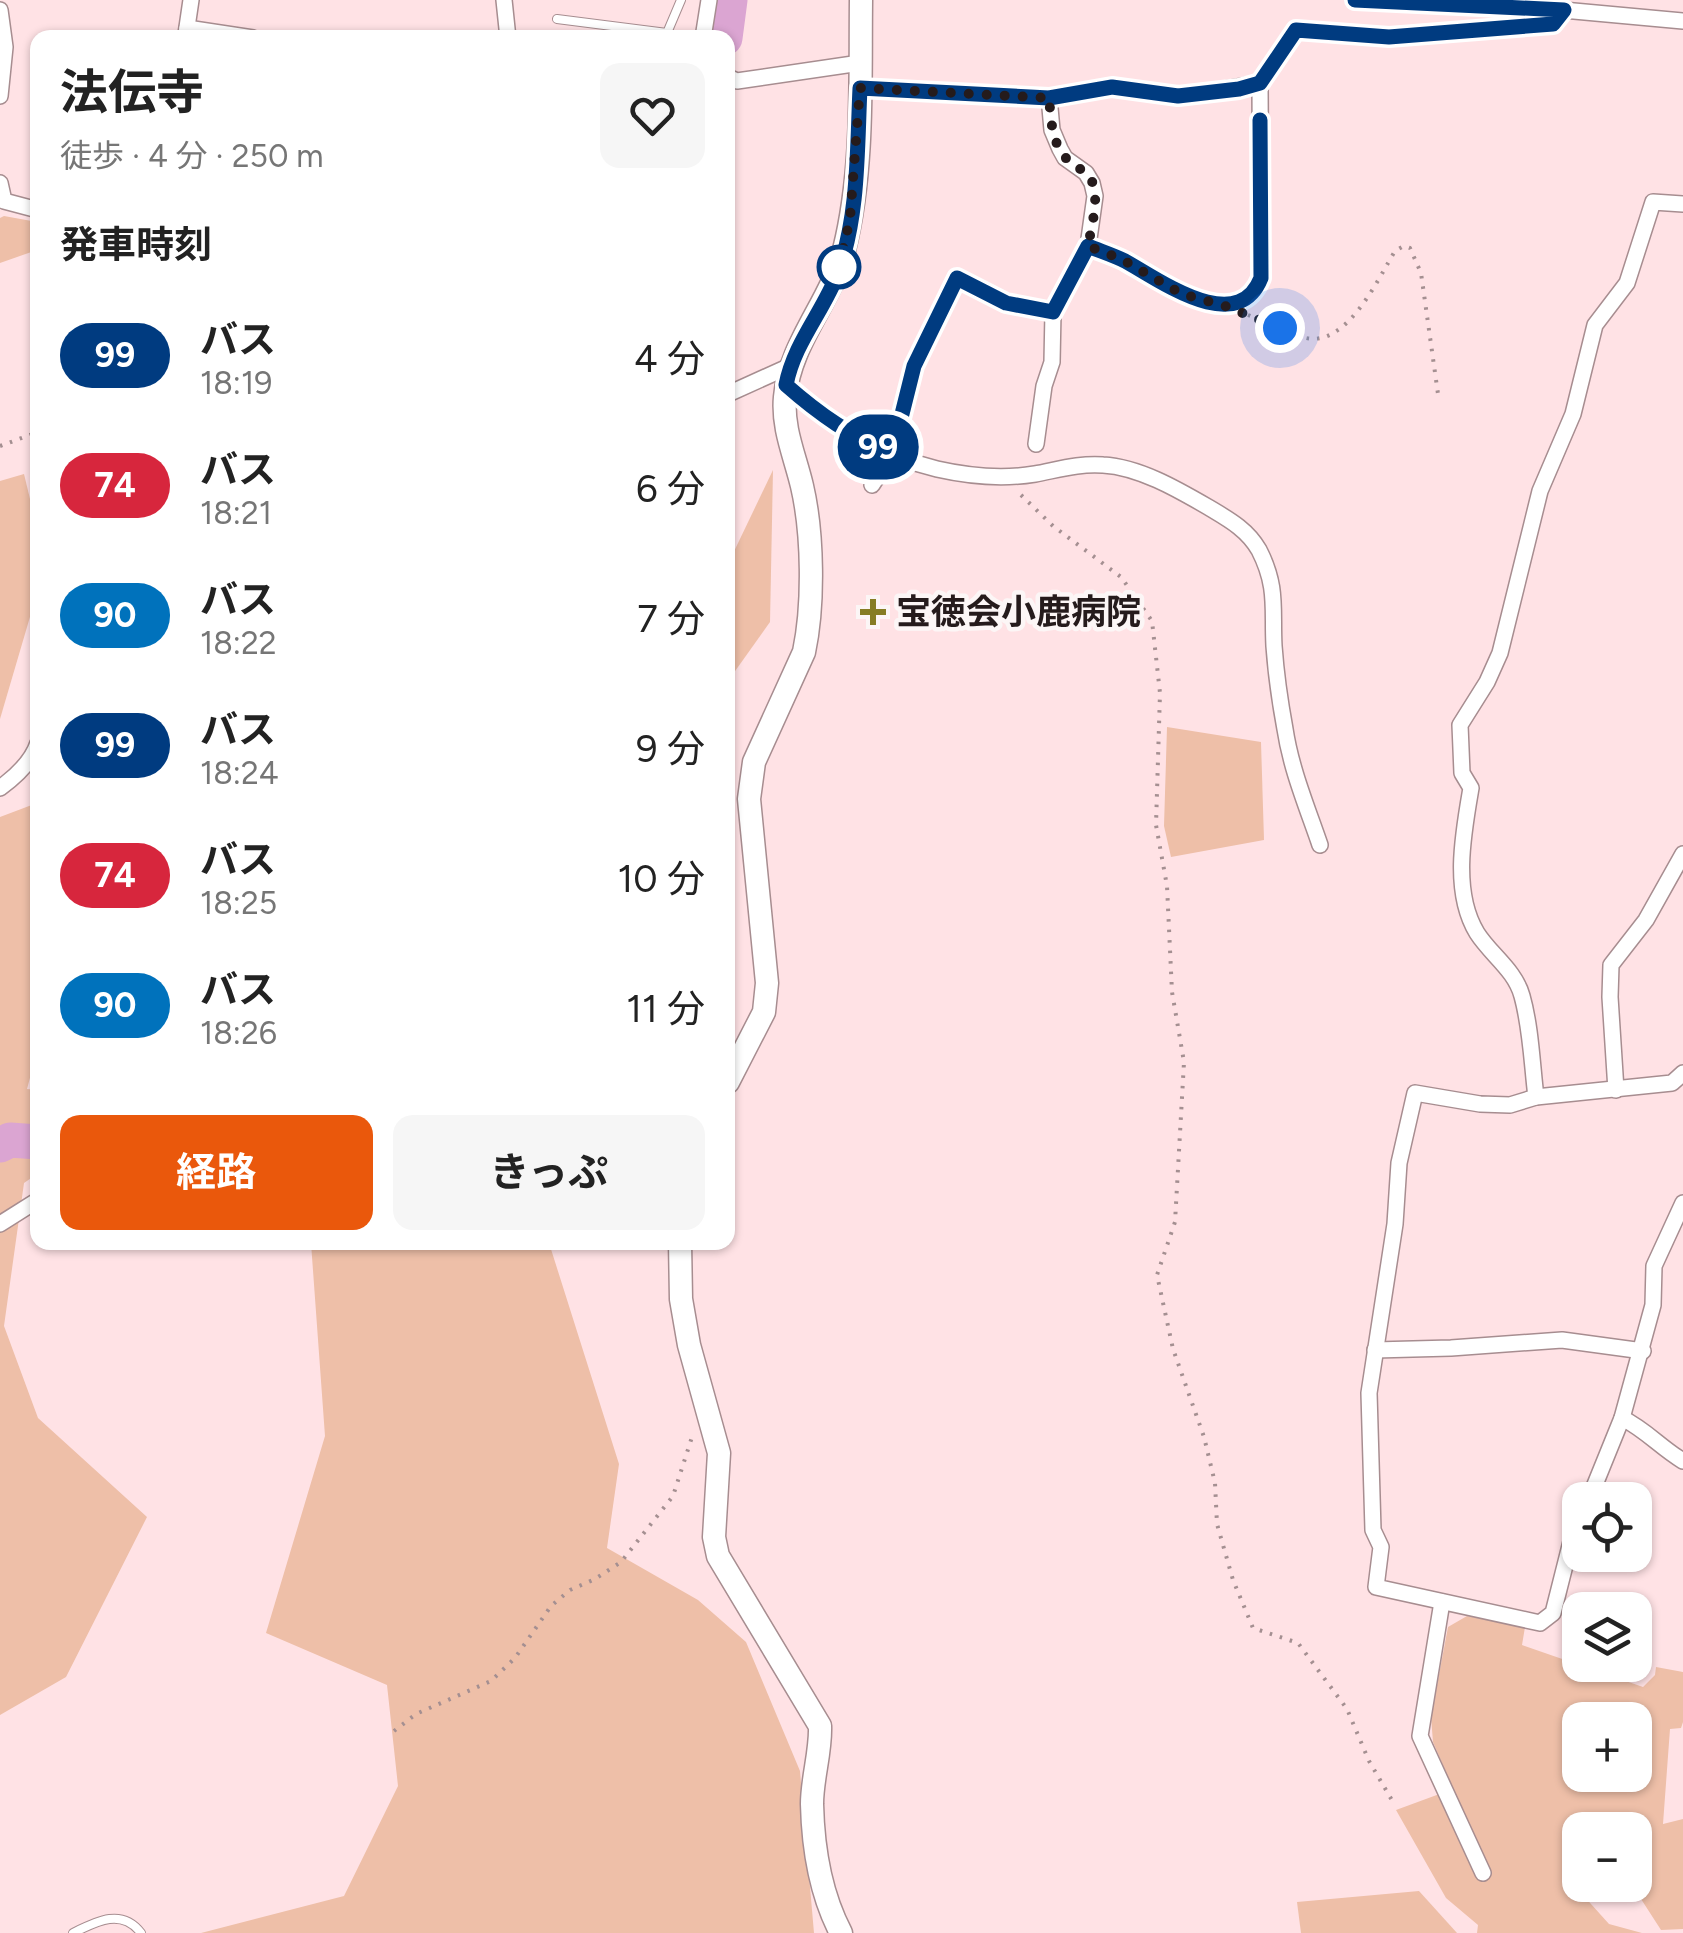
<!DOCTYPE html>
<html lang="ja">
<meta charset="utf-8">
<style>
body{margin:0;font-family:Figtree,"Noto Sans JP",sans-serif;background:#f6f6f6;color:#222;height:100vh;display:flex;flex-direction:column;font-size:38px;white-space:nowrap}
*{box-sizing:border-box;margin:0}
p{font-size:32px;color:#767676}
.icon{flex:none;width:55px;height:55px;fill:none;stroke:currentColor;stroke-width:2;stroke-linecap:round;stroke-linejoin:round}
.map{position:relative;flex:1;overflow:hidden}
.sheet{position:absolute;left:30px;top:30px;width:705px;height:1220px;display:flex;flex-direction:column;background:#fff;border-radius:20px;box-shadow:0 2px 8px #0004}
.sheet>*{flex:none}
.badge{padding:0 20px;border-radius:32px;font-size:35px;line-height:65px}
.buttons{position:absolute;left:1562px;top:1482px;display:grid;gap:20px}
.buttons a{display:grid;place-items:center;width:90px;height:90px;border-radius:20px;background:#fff;box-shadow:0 2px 8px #0004;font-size:50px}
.you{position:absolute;width:50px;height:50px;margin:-25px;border:8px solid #fff;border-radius:50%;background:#1a73e8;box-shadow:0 0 0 15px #1a73e833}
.map>.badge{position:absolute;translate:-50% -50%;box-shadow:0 0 0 5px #fff}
h2{padding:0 30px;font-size:38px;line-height:90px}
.round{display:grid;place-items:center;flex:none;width:105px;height:105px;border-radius:20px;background:#f6f6f6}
.head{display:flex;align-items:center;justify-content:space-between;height:170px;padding:0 30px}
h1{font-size:48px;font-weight:700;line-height:75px}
.primary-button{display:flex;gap:20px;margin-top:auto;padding:20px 30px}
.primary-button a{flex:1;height:115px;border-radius:20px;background:#ea580c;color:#fff;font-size:40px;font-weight:700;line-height:115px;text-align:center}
.primary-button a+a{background:#f6f6f6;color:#222}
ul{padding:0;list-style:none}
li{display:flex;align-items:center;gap:30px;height:130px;padding:0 30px}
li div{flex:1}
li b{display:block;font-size:38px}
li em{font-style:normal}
li .badge{min-width:110px;font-weight:700;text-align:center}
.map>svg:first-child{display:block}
</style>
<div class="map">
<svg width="1683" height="1933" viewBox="0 0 1683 1933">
<rect width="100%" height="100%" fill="#ffe2e5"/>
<g fill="#eebfa8" fill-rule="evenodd">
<polygon points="4,216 37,222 37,250 0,263 0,218"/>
<polygon points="773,470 770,622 728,681 728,564"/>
<polygon points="24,474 37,528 37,593 0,719 0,481"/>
<polygon points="1167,727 1261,742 1264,840 1171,857 1164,826"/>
<polygon points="37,803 38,1048 27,1089 37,1090 37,1174 24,1183 4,1326 38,1418 147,1517 66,1677 0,1715 0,817"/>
<polygon points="311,1243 556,1243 550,1246 619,1464 607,1548 698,1600 746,1642 800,1771 814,1933 201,1933 344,1896 398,1786 387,1685 266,1633 325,1436"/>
<path d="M 1467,1616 L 1525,1627 L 1522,1645 L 1643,1687 L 1655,1675 L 1656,1667 L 1683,1672 L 1683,1722 L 1681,1728 L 1670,1729 L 1663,1824 L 1683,1819 L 1683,1929 L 1661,1930 L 1632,1885 L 1635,1885 L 1635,1830 L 1580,1830 L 1582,1894 L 1609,1924 L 1642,1933 L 1477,1933 L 1478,1925 L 1446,1898 L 1396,1810 L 1453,1789 L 1433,1742 L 1431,1717 L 1448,1627 ZM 1580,1720 L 1635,1720 L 1635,1775 L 1580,1775 Z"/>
<polygon points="1419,1891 1457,1933 1301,1933 1297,1902"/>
</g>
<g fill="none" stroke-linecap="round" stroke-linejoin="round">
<g stroke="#dba5d2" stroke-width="35">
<polyline points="725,38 730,0"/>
<polyline points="0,1145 10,1140 38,1142"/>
</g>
<g stroke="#a78d90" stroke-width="10">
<g id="lane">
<polyline points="557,19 667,33 681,0"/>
<path d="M 73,1933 C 97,1921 122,1908 141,1933"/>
</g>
</g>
<g stroke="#a78d90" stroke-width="18">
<g id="street">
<polyline points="504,0 508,38"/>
<polyline points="1355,0 1563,10 1683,21"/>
<polyline points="0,10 5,47 0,96"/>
<polyline points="187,28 253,38"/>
<polyline points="186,34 191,0"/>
<polyline points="703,38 709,0"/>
<polyline points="728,77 737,81 860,63"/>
<polyline points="860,88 1049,97 1112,87 1178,97 1260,83 1297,29 1389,37 1553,24 1563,10"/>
<polyline points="0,183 4,201 38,210"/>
<path d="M 1088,246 C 1100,251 1113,255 1125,261 C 1158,279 1237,338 1261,278 L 1260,83"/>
<path d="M 786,385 C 830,425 879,455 937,469 C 968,476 1004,479 1035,474 C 1057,470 1080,463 1103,465 C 1139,467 1177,489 1208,507 C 1228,519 1247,529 1259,550 C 1278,587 1272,609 1274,646 C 1276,674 1280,702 1285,729 C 1291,769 1307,807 1320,845"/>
<polyline points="728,394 790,366"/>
<polyline points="1036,444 1044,386 1052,362 1053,312 1088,246 1095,196 1092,183 1086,173 1065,158 1060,149 1052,130 1049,97"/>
<polyline points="872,485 893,453 914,366 957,277 1006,303 1053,312"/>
<path d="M 0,788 C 15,777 32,762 38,743"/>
<polyline points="1616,1090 1610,997 1611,965 1646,920 1683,854"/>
<path d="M 1536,1097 C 1532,1065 1531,1028 1522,996 C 1515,970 1491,955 1477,933 C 1452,892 1463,834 1471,788 L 1462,773 L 1460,725 L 1487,682 L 1500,653 L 1540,491 L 1573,414 L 1595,325 L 1627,283 L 1653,202 L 1683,204"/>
<polyline points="0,1224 38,1200"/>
<polyline points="1375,1350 1451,1348 1562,1340 1643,1351"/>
<path d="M 1622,1418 C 1646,1430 1660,1447 1683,1461"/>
<polyline points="1585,1500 1594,1487 1622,1418 1653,1305 1654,1266 1683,1203"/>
<polyline points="1580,1506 1553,1613 1540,1623 1376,1587 1381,1547 1373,1530 1369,1393 1395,1224 1399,1163 1415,1093 1480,1104 1510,1105 1536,1097 1672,1083 1683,1073"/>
<polyline points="1442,1602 1420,1736 1483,1873"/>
</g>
</g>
<g stroke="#a78d90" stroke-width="25">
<g id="secondary">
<path d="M 728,1082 L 764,1012 L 767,983 L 749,799 L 754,762 L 804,652 C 814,605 813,533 802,486 C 795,456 782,428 785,397 C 790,342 831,302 844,250 C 864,170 860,82 861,0"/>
<path d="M 680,1242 L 681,1299 L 689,1345 L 719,1453 L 714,1537 L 718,1556 L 820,1726 C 821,1752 812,1778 812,1804 C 813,1847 821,1895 841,1933"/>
</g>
</g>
<g stroke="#a48f91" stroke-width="4" stroke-dasharray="2.5 8" stroke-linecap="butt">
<path d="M 1248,315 C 1266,322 1286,333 1306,338 C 1347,347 1378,279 1395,251 L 1404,246 L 1410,248 L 1421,273 L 1438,394"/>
<polyline points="0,446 38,432"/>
<polyline points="1021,495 1053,526 1121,577 1152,621 1160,693 1156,825 1167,886 1172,992 1184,1062 1175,1222 1157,1275 1173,1349 1204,1437 1215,1483 1217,1524 1233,1580 1253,1628 1298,1643 1347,1709 1369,1761 1393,1802"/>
<polyline points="394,1731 416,1714 491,1681 515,1658 551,1606 570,1590 595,1579 621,1562 673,1496 692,1437"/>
</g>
<use href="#lane" stroke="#fff" stroke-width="8"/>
<use href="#street" stroke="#fff" stroke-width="15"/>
<use href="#secondary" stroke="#fff" stroke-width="22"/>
</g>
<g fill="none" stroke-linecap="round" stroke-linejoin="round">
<g stroke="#fff" stroke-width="22">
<path id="line" d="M 1260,120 L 1261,278 C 1237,338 1158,279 1125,261 C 1113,255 1100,251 1088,246 L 1053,312 L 1006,303 L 957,278 L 914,366 L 892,454 C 851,436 820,415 786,385 C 794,343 823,312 838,273 C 859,215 857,149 860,88 L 1049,98 L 1112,87 L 1178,96 L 1239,89 L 1260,83 L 1296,30 L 1389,37 L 1553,24 L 1564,10 L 1355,0"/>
</g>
<use href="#line" stroke="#003b80" stroke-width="15"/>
<path stroke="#251b1c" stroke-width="10" stroke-dasharray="0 18" d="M 839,267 L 837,275 L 850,219 L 860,88 L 1049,98 C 1051,117 1051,141 1065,157 C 1073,167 1088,170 1093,184 C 1099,200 1091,229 1088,246 L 1121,259 L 1182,294 L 1225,306 L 1280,328"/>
</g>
<circle fill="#fff" stroke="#003b80" stroke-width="5" cx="839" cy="267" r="20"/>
<path fill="#867d24" stroke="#fcf6f6" stroke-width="4" d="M868 597h10v10h10v10h-10v10h-10v-10h-10v-10h10z"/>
<g text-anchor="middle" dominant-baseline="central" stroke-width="9" stroke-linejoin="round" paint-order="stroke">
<g font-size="35" font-weight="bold" fill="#251b1c" stroke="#fcf6f6" text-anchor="start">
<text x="896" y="612">宝徳会小鹿病院</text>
</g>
</g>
</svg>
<div class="buttons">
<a><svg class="icon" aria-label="locate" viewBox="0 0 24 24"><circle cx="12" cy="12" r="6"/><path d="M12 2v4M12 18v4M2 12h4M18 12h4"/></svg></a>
<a><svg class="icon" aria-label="layers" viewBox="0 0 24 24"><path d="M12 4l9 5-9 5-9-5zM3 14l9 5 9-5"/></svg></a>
<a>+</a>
<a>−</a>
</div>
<div class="you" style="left:1280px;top:328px"></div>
<b class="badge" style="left:878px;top:447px;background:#003b80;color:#fff">99</b>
<section class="sheet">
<div class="head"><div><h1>法伝寺</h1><p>徒歩 · 4 分 · 250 m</p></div><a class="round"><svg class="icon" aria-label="heart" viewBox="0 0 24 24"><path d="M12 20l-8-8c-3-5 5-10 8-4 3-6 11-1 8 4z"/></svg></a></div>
<h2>発車時刻</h2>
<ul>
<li><span class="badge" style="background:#003b80;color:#fff">99</span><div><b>バス</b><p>18:19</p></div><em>4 分</em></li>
<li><span class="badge" style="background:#d7263d;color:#fff">74</span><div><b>バス</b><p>18:21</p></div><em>6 分</em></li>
<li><span class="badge" style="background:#0072bc;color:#fff">90</span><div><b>バス</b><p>18:22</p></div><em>7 分</em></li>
<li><span class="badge" style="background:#003b80;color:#fff">99</span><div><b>バス</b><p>18:24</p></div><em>9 分</em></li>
<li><span class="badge" style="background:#d7263d;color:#fff">74</span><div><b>バス</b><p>18:25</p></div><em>10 分</em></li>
<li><span class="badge" style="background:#0072bc;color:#fff">90</span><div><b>バス</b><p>18:26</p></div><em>11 分</em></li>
</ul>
<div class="primary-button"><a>経路</a><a>きっぷ</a></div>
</section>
</div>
